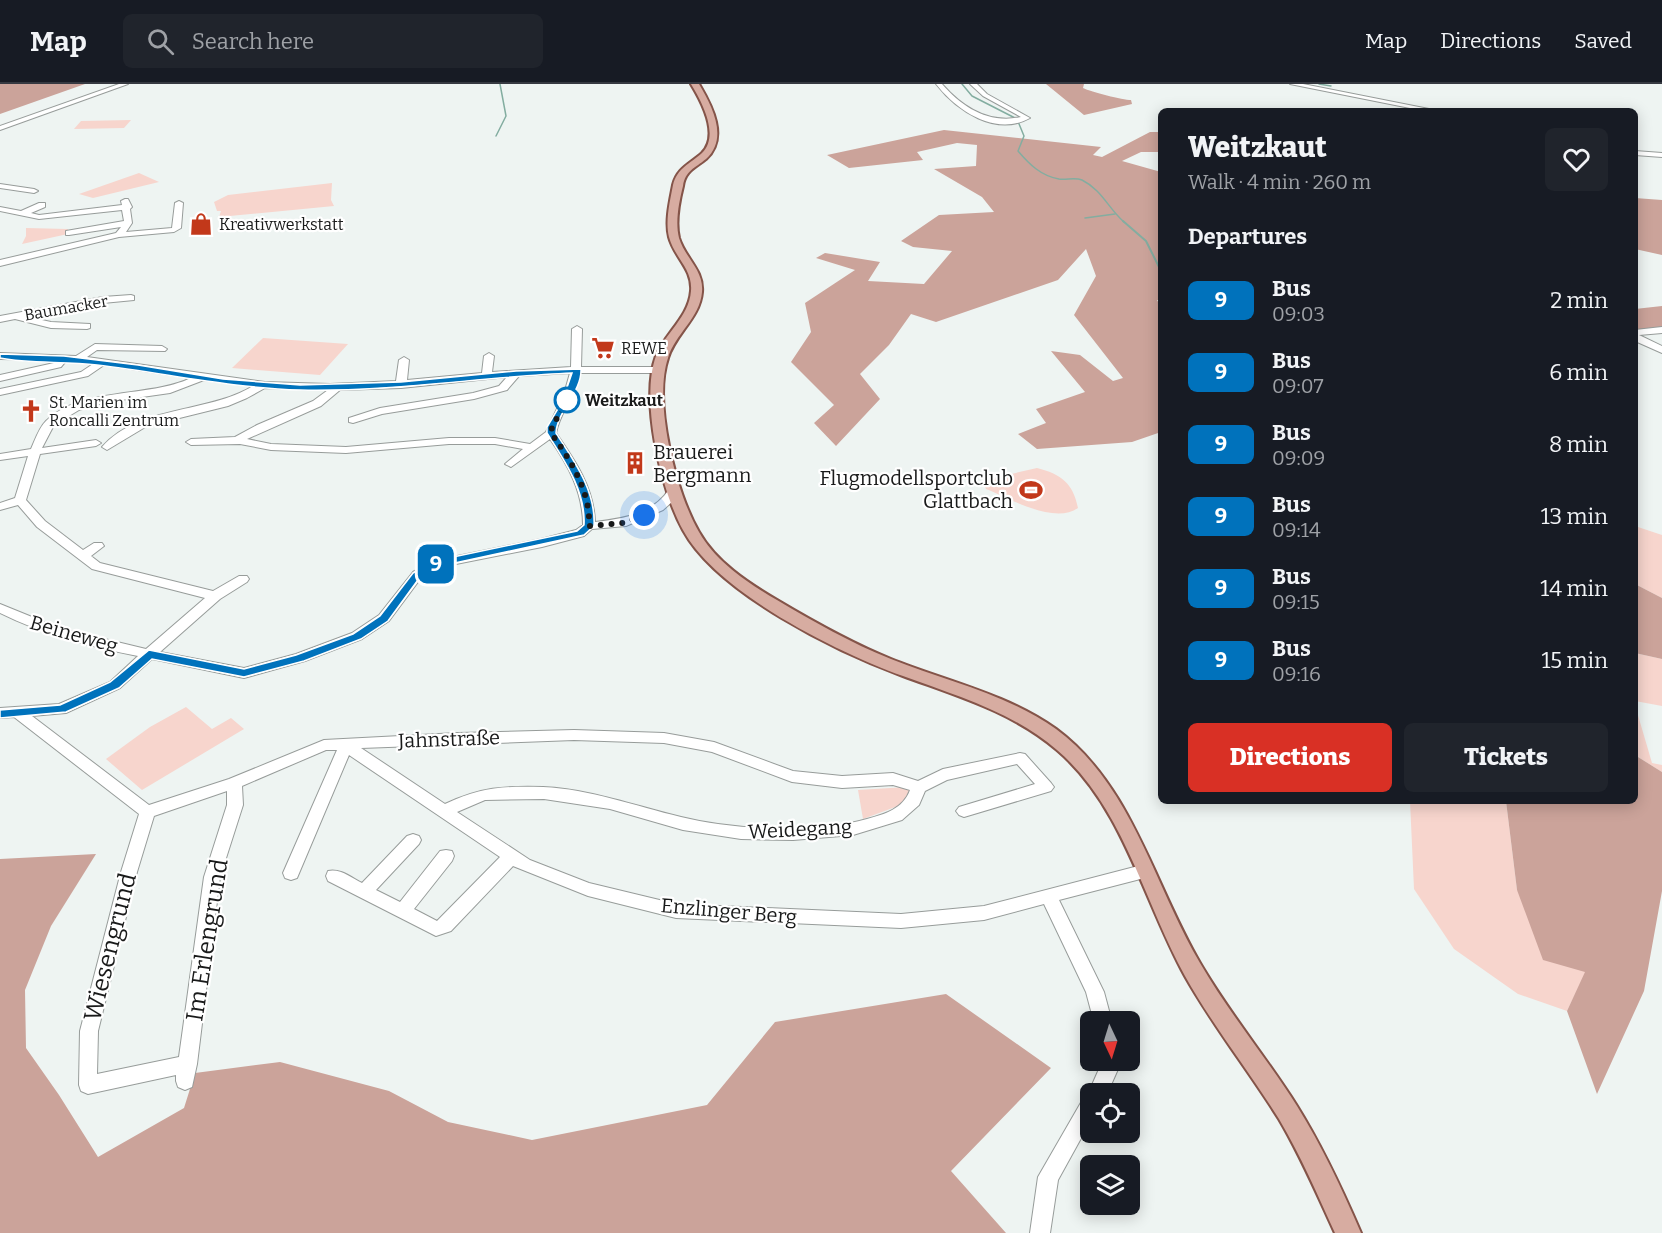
<!DOCTYPE html>
<meta charset="utf-8">
<style>
body{margin:0;font-family:Bitter,serif;background:#20242c;color:#f1f3f6;height:100vh;display:flex;flex-direction:column;font-size:22px;white-space:nowrap}
*{box-sizing:border-box;margin:0}
p{font-size:20px;color:#9ea1a6}
.icon{flex:none;width:33px;height:33px;fill:none;stroke:currentColor;stroke-width:2;stroke-linecap:round;stroke-linejoin:round}
.map{position:relative;flex:1;overflow:hidden}
.details{position:absolute;left:1158px;top:24px;width:480px;height:696px;display:flex;flex-direction:column;background:#171b24;border-radius:9px;box-shadow:0 3px 15px #0003}
.details>*{flex:none}
.badge{padding:0 12px;border-radius:9px;font-size:21px;line-height:39px}
.needle{width:39px;rotate:176deg}
.fabs{position:absolute;left:1080px;top:927px;display:grid;gap:12px}
.fabs a{display:grid;place-items:center;width:60px;height:60px;border-radius:9px;background:#171b24;box-shadow:0 3px 15px #0003;font-size:30px}
.you{position:absolute;width:30px;height:30px;margin:-15px;border:4px solid #fff;border-radius:50%;background:#1a73e8;box-shadow:0 0 0 9px #1a73e833}
.map>.badge{position:absolute;translate:-50% -50%;box-shadow:0 0 0 3px #fff}
h2{padding:0 30px;font-size:22px;line-height:54px}
.round{display:grid;place-items:center;flex:none;width:63px;height:63px;border-radius:9px;background:#20242c}
.headline{display:flex;align-items:center;justify-content:space-between;height:102px;padding:0 30px}
h1{font-size:28px;font-weight:800;line-height:45px}
.action{display:flex;gap:12px;margin-top:auto;padding:12px 30px}
.action a{flex:1;height:69px;border-radius:9px;background:#d93025;color:#fff;font-size:24px;font-weight:800;line-height:69px;text-align:center}
.action a+a{background:#20242c;color:#f1f3f6}
ul{padding:0;list-style:none}
li{display:flex;align-items:center;gap:18px;height:72px;padding:0 30px}
li div{flex:1}
li b{display:block;font-size:22px}
li em{font-style:normal}
li .badge{min-width:66px;font-weight:700;text-align:center}
header{display:flex;align-items:center;gap:36px;box-sizing:border-box;height:84px;padding:0 30px;background:#171b24;border-bottom:2px solid #363941}
header strong{font-size:28px}
nav{display:flex;gap:33px;margin-inline-start:auto;font-size:21px}
.search{width:420px;height:54px;background:#20242c;display:flex;align-items:center;gap:15px;box-sizing:border-box;padding:0 21px;border-radius:9px;color:#9ea1a6;font-size:22px}
.map>svg:first-child{display:block}
</style>
<header>
<strong>Map</strong>
<div class="search"><svg class="icon" aria-label="search" viewBox="0 0 24 24"><circle cx="10" cy="10" r="6"/><path d="M15 15l6 6"/></svg>Search here</div>
<nav><a>Map</a><a>Directions</a><a>Saved</a></nav>
</header>
<div class="map">
<svg width="1662" height="1149" viewBox="0 0 1662 1149">
<rect width="100%" height="100%" fill="#eef4f2"/>
<g fill="#f7d5cd">
<polygon points="131,36 124,44 74,45 81,37"/>
<polygon points="139,89 159,98 93,114 79,110"/>
<polygon points="332,99 331,116 334,122 219,133 221,127 217,127 214,118 228,111"/>
<polygon points="26,144 68,145 68,150 22,160 26,152"/>
<polygon points="263,254 348,260 320,291 232,284"/>
<path d="M 1037,384 C 1061,390 1073,399 1078,424 C 1054,441 1009,414 986,405 L 984,401 L 998,393 Z"/>
<polygon points="1635,442 1662,451 1662,514 1635,500"/>
<polygon points="1635,569 1662,575 1662,622 1635,617"/>
<polygon points="1635,621 1652,679 1662,681 1662,688 1638,673 1635,674"/>
<polygon points="186,623 212,645 231,634 244,645 142,706 106,675 150,643"/>
<polygon points="907,703 912,708 906,719 863,735 858,706"/>
<polygon points="1410,717 1506,717 1517,806 1586,888 1567,927 1518,910 1454,865 1414,805"/>
</g>
<g fill="#cba39a">
<polygon points="0,0 85,0 0,30"/>
<path d="M 1046,0 L 1084,0 L 1083,4 C 1091,8 1123,16 1131,16 L 1132,20 L 1084,31 Z"/>
<polygon points="944,46 1101,63 1093,71 1102,73 1150,48 1161,48 1161,68 1141,68 1122,77 1161,88 1161,216 1157,216 1161,223 1161,348 1132,358 1037,365 1018,350 1046,339 1036,325 1085,308 1051,267 1080,271 1113,297 1123,294 1074,231 1096,192 1086,165 1058,196 936,238 911,230 889,261 860,290 880,315 836,362 814,339 834,321 791,278 811,248 805,219 855,186 816,174 825,169 880,178 868,197 924,200 952,167 913,163 901,157 939,131 994,128 982,113 934,85 976,82 977,61 957,59 917,68 923,76 849,84 827,71"/>
<polygon points="1635,114 1662,116 1662,171 1635,165"/>
<polygon points="1662,222 1662,243 1635,247 1635,225"/>
<polygon points="1635,500 1662,514 1662,575 1635,569"/>
<polygon points="1638,673 1662,688 1662,807 1644,907 1597,1010 1567,927 1585,888 1543,876 1517,806 1506,717 1635,717 1635,674"/>
<polygon points="96,770 51,842 25,906 26,964 59,1011 98,1073 184,1024 195,989 280,978 389,1007 448,1038 532,1056 707,1021 775,938 946,910 1051,984 951,1087 1006,1149 0,1149 0,775"/>
</g>
<g fill="none" stroke-linecap="round" stroke-linejoin="round">
<g stroke="#83ada0" stroke-width="1.5">
<path d="M 962,0 L 972,12 L 1017,35 L 1024,52 L 1018,67 C 1029,80 1041,92 1059,95 C 1067,96 1075,93 1082,96 C 1102,106 1108,124 1124,138"/>
<polyline points="1319,0 1331,2"/>
<polyline points="496,52 506,32 500,0"/>
<polyline points="1085,134 1115,130"/>
</g>
<polyline stroke="#83ada0" stroke-width="2" points="1123,137 1146,157 1161,187"/>
<g stroke="#979c9a" stroke-width="2">
<g id="minor">
<polygon points="119,0 128,0 0,46 0,42"/>
<path d="M 936,0 L 942,0 C 963,24 989,40 1021,33 L 983,12 L 970,0 L 977,0 L 987,10 L 1030,34 C 996,53 957,27 936,0 Z"/>
<polygon points="1290,0 1303,0 1439,27 1425,27"/>
<polygon points="1635,67 1662,69 1662,73 1635,71"/>
<polygon points="0,100 34,105 38,107 34,109 0,104"/>
<polygon points="125,115 128,115 132,123 130,125 132,139 126,148 172,144 175,119 179,117 183,119 181,144 174,148 119,153 0,182 0,176 116,149 121,143 69,151 66,151 66,147 124,137 122,126 39,135 0,127 0,123 21,127 39,119 45,119 45,123 31,129 39,131 122,121 121,117"/>
<polygon points="131,211 134,212 134,216 103,219 28,233 51,238 90,240 90,244 87,245 51,244 15,235 0,238 0,232 103,213"/>
<path d="M 577,242 L 582,245 L 581,283 L 657,283 L 662,286 L 657,289 L 580,289 C 576,311 560,328 556,349 C 575,376 594,404 595,438 C 622,435 654,430 669,405 L 677,405 L 679,407 L 673,417 L 663,426 L 626,442 L 592,445 L 584,452 L 542,463 L 441,483 L 421,494 L 389,537 L 362,555 L 305,577 L 244,594 L 152,575 L 120,604 L 66,629 L 32,632 L 149,721 L 229,695 L 324,656 L 458,649 L 574,646 L 664,649 L 714,658 L 793,687 L 842,692 L 893,689 L 918,697 L 943,685 L 1020,669 L 1025,670 L 1051,699 L 1054,703 L 1051,707 L 964,733 L 959,731 L 956,727 L 959,723 L 1035,700 L 1017,680 L 947,696 L 925,707 L 919,721 L 902,736 L 853,751 L 793,756 L 741,755 L 683,746 L 610,725 L 544,715 L 485,716 L 457,728 L 530,776 L 589,799 L 676,820 L 901,830 L 984,822 L 1146,780 L 1152,782 L 1154,787 L 1152,792 L 1059,816 L 1104,908 L 1112,938 L 1094,938 L 1086,908 L 1044,820 L 984,836 L 901,844 L 676,834 L 588,812 L 513,782 L 451,847 L 436,852 L 328,797 L 326,792 L 328,787 C 340,784 352,794 362,799 L 407,752 L 413,750 L 419,752 L 421,756 L 419,760 L 376,806 L 400,818 L 440,767 L 446,766 L 452,767 L 454,772 L 452,777 L 414,825 L 437,837 L 500,773 L 349,671 L 297,794 L 291,796 L 285,794 L 283,789 L 337,666 L 326,666 L 242,702 L 243,721 L 220,793 L 197,980 L 192,1003 L 185,1006 L 178,1003 L 176,997 L 176,991 L 88,1010 L 81,1007 L 79,1001 L 80,947 L 121,788 L 139,730 L 14,633 L 0,634 L 0,624 L 59,620 L 110,598 L 138,572 C 91,563 44,551 0,529 L 0,520 L 59,544 L 146,565 L 205,514 L 92,485 L 37,443 L 18,421 L 0,426 L 0,419 L 15,414 L 28,372 L 0,376 L 0,370 L 31,365 C 35,356 39,344 46,337 C 80,303 149,314 191,294 L 104,281 L 88,292 L 0,311 L 0,305 L 81,288 L 93,280 L 66,277 L 61,283 L 0,297 L 0,291 L 54,279 L 56,276 L 0,275 L 0,269 L 76,272 L 95,260 L 162,262 L 167,265 L 165,267 L 97,266 L 87,273 L 265,298 L 330,300 L 396,297 L 399,276 L 404,273 L 409,276 L 407,296 L 482,289 L 484,272 L 489,269 L 494,272 L 492,288 L 571,283 L 572,245 ZM 570,289 L 564,310 L 546,348 L 530,360 L 495,354 L 449,354 L 346,363 L 271,360 L 247,355 L 321,322 L 340,306 L 401,304 L 507,293 L 499,302 L 473,309 L 380,324 L 349,334 L 349,338 L 353,339 L 382,330 L 474,315 L 507,306 L 519,292 ZM 204,296 L 253,302 C 207,330 139,321 102,363 L 107,366 L 147,342 L 228,322 L 247,314 L 265,304 L 328,306 L 313,317 L 257,341 L 235,353 L 191,355 L 186,358 L 191,361 L 240,360 L 271,366 L 346,369 L 449,360 L 495,360 L 523,365 L 505,380 L 511,383 L 550,355 C 568,381 583,408 583,441 L 576,446 L 541,455 L 433,477 L 413,488 L 379,531 L 352,549 L 296,570 L 244,584 L 160,568 L 220,515 L 247,498 L 249,495 L 247,492 L 239,492 L 213,507 L 100,479 L 91,472 L 104,462 L 102,459 L 94,459 L 83,466 L 45,437 L 26,416 L 40,370 L 96,362 L 101,359 L 96,356 L 42,364 L 54,341 L 79,326 L 107,318 L 170,309 ZM 574,656 L 664,659 L 712,668 L 792,698 L 842,704 L 893,701 L 910,706 C 903,725 885,730 867,735 C 816,750 733,746 681,733 C 635,722 590,705 543,703 C 503,702 481,703 445,720 L 361,664 ZM 227,707 L 227,721 L 204,793 L 179,973 L 97,990 L 98,947 L 137,788 L 154,732 Z"/>
<polygon points="1662,243 1662,249 1639,251 1662,262 1662,269 1635,257 1635,246"/>
<polygon points="1103,976 1122,976 1107,1010 1090,1010 1090,1038 1058,1096 1050,1149 1030,1149 1038,1093 1083,1015 1089,1012 1088,1010"/>
</g>
</g>
<g stroke="#845449" stroke-width="4">
<path id="major" d="M 691,0 L 699,0 C 712,22 729,54 706,75 C 695,84 685,87 683,102 C 679,118 675,138 679,154 C 685,174 704,186 702,208 C 700,234 675,250 668,274 C 653,318 676,409 699,448 C 716,478 748,499 777,516 C 814,538 851,559 891,575 C 946,597 1007,610 1056,645 C 1132,701 1154,801 1200,879 C 1229,929 1266,973 1297,1022 C 1322,1062 1342,1105 1361,1149 L 1335,1149 C 1317,1110 1301,1072 1279,1035 C 1249,987 1213,942 1185,892 C 1144,818 1123,722 1057,666 C 1013,628 957,612 903,592 C 837,568 717,509 683,446 C 661,407 640,315 656,272 C 665,249 689,233 691,207 C 693,185 674,173 669,153 C 665,137 670,117 673,101 C 677,84 690,80 702,69 C 720,51 702,18 691,0 Z"/>
</g>
<use href="#minor" fill="#fff" fill-rule="evenodd"/>
<use href="#major" fill="#d7aca1" fill-rule="evenodd"/>
</g>
<path fill="#0072bc" stroke="#fff" stroke-width="1.5" d="M 0,270 L 64,272 L 138,281 L 223,295 L 300,301 L 401,298 L 516,287 L 581,285 C 582,308 557,327 556,349 C 574,377 596,407 594,442 L 584,451 L 441,482 L 420,493 L 388,537 L 361,555 L 304,577 L 244,593 L 152,575 L 119,604 L 66,628 L 0,634 L 0,626 L 60,621 L 110,598 L 149,566 L 244,585 L 296,571 L 353,550 L 380,532 L 413,489 L 434,477 L 577,447 L 584,441 C 586,407 564,376 547,349 L 547,343 L 562,318 L 572,289 C 481,293 391,308 300,306 C 231,304 165,289 97,281 C 64,277 29,280 0,274 Z"/>
<g fill="none" stroke-linecap="round" stroke-linejoin="round">
<path stroke="#191a1a" stroke-width="6" stroke-dasharray="0 10.8" d="M 567,316 L 552,343 L 551,349 C 570,375 591,408 589,442 L 622,439 L 644,431"/>
</g>
<defs>
<g id="shop-bare" transform="scale(1.8)"><path d="M-5-2.5h2.3a2.7 3.5 0 0 1 5.4 0H5L5.5 6h-11ZM-1.5-2.5h3a1.5 2.3 0 0 0-3 0Z" fill="#c2381a" stroke="#fff" stroke-width="2.5" paint-order="stroke"/></g>
<g id="supermarket-bare" transform="scale(1.8)"><path d="M-6-5.5h2.5l.6 2H6L4.5 2H-2.5L-4.4-4H-6ZM-1.5 3.2a1.3 1.3 0 1 0 .1 0ZM3 3.2a1.3 1.3 0 1 0 .1 0Z" fill="#c2381a" stroke="#fff" stroke-width="2.5" paint-order="stroke"/></g>
<g id="church-bare" transform="scale(1.8)"><path d="M-1.2-6h2.4v3.5h3.3v2.4h-3.3V6h-2.4V-.1h-3.3v-2.4h3.3Z" fill="#c2381a" stroke="#fff" stroke-width="2.5" paint-order="stroke"/></g>
<g id="building-bare" transform="scale(1.8)"><path d="M-4-6H4V6H1V3H-1V6H-4ZM-2.5-4.3h1.7v1.8h-1.7ZM.8-4.3h1.7v1.8H.8ZM-2.5-1h1.7V.8h-1.7ZM.8-1h1.7V.8H.8Z" fill="#c2381a" stroke="#fff" stroke-width="2.5" paint-order="stroke"/></g>
<g id="stadium-bare" transform="scale(1.8)"><path d="M0-5a6.5 5 0 1 0 0 10a6.5 5 0 1 0 0-10ZM-3.5-1.8h7v3.6h-7Z" fill="#c2381a" stroke="#fff" stroke-width="2.5" paint-order="stroke"/></g>
</defs>
<g fill-rule="evenodd">
<use href="#shop-bare" x="201" y="140"/>
<use href="#supermarket-bare" x="603" y="264"/>
<use href="#church-bare" x="31" y="327"/>
<use href="#building-bare" x="635" y="379"/>
<use href="#stadium-bare" x="1031" y="406"/>
</g>
<circle fill="#fff" stroke="#0072bc" stroke-width="3" cx="567" cy="316" r="12"/>
<g text-anchor="middle" dominant-baseline="central" stroke-width="4.5" stroke-linejoin="round" paint-order="stroke">
<g font-size="16" fill="#191a1a" stroke="#fff" text-anchor="start">
<text x="219" y="140">Kreativwerkstatt</text>
<text x="621" y="264">REWE</text>
<text x="49" y="318">St. Marien im<tspan x="49" dy="18">Roncalli Zentrum</tspan></text>
</g>
<g font-size="16" fill="#191a1a" stroke="#fff">
<text transform="translate(66 224) rotate(-10)">Baumacker</text>
</g>
<g font-size="16" font-weight="bold" fill="#191a1a" stroke="#fff" text-anchor="start">
<text x="585" y="316">Weitzkaut</text>
</g>
<g font-size="20" fill="#191a1a" stroke="#fff" text-anchor="start">
<text x="653" y="368">Brauerei<tspan x="653" dy="23">Bergmann</tspan></text>
<text x="1013" y="394" text-anchor="end">Flugmodellsportclub<tspan x="1013" dy="23">Glattbach</tspan></text>
</g>
<g font-size="20" fill="#191a1a" stroke="#fff">
<text transform="translate(74 550) rotate(16)">Beineweg</text>
<text transform="translate(449 655) rotate(-2)">Jahnstraße</text>
<text transform="translate(800 745) rotate(-3)">Weidegang</text>
<text transform="translate(729 827) rotate(5)">Enzlinger Berg</text>
</g>
<g font-size="24" fill="#191a1a" stroke="#fff">
<text transform="translate(207 856) rotate(-81)">Im Erlengrund</text>
<text transform="translate(110 863) rotate(-76)">Wiesengrund</text>
</g>
</g>
</svg>
<div class="fabs">
<a><svg class="needle" viewBox="-14 -14 28 28"><path d="M0-13l5 13h-10z" fill="#e53935"/><path d="M0 13l5-13h-10z" fill="#9ea1a6"/></svg></a>
<a><svg class="icon" aria-label="locate" viewBox="0 0 24 24"><circle cx="12" cy="12" r="6"/><path d="M12 2v4M12 18v4M2 12h4M18 12h4"/></svg></a>
<a><svg class="icon" aria-label="layers" viewBox="0 0 24 24"><path d="M12 4l9 5-9 5-9-5zM3 14l9 5 9-5"/></svg></a>
</div>
<div class="you" style="left:644px;top:431px"></div>
<b class="badge" style="left:436px;top:480px;background:#0072bc;color:#fff">9</b>
<section class="details">
<div class="headline"><div><h1>Weitzkaut</h1><p>Walk · 4 min · 260 m</p></div><a class="round"><svg class="icon" aria-label="heart" viewBox="0 0 24 24"><path d="M12 20l-8-8c-3-5 5-10 8-4 3-6 11-1 8 4z"/></svg></a></div>
<h2>Departures</h2>
<ul>
<li><span class="badge" style="background:#0072bc;color:#fff">9</span><div><b>Bus</b><p>09:03</p></div><em>2 min</em></li>
<li><span class="badge" style="background:#0072bc;color:#fff">9</span><div><b>Bus</b><p>09:07</p></div><em>6 min</em></li>
<li><span class="badge" style="background:#0072bc;color:#fff">9</span><div><b>Bus</b><p>09:09</p></div><em>8 min</em></li>
<li><span class="badge" style="background:#0072bc;color:#fff">9</span><div><b>Bus</b><p>09:14</p></div><em>13 min</em></li>
<li><span class="badge" style="background:#0072bc;color:#fff">9</span><div><b>Bus</b><p>09:15</p></div><em>14 min</em></li>
<li><span class="badge" style="background:#0072bc;color:#fff">9</span><div><b>Bus</b><p>09:16</p></div><em>15 min</em></li>
</ul>
<div class="action"><a>Directions</a><a>Tickets</a></div>
</section>
</div>
